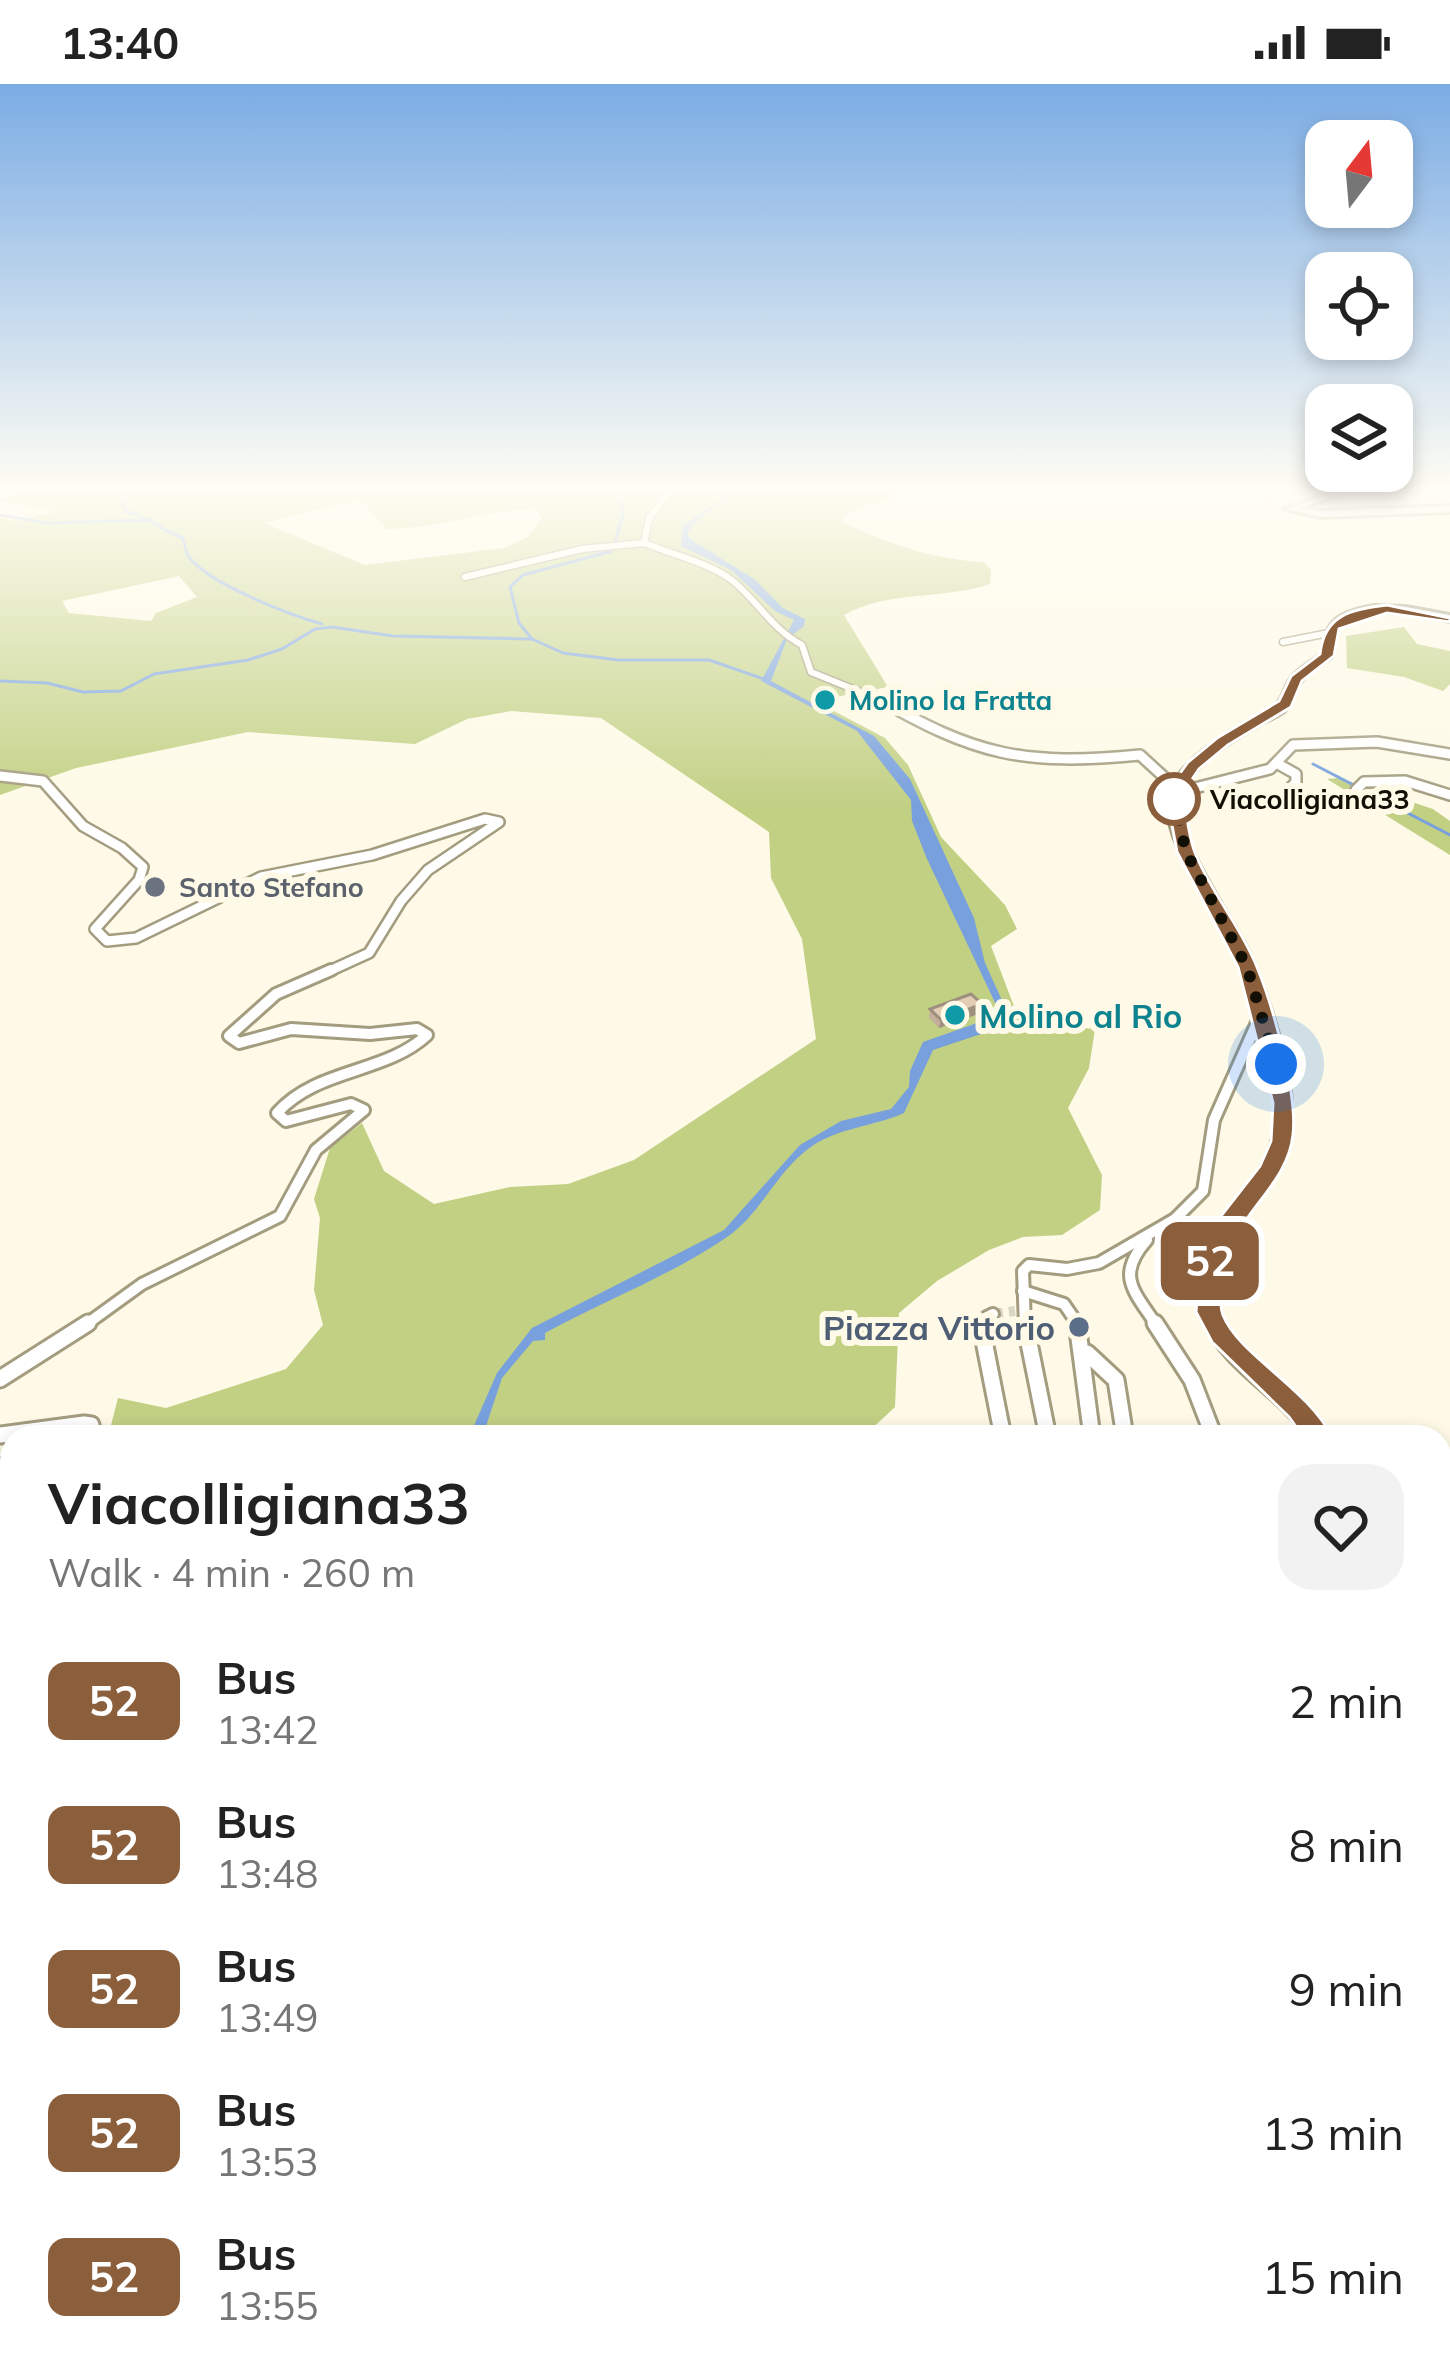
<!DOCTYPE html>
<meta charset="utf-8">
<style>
body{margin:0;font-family:Mulish,sans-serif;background:#f2f2f2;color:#222;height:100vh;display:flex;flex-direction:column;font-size:45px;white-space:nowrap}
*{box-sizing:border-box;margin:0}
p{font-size:39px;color:#767676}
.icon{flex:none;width:66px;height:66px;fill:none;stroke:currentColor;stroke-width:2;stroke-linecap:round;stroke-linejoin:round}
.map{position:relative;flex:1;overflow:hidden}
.sheet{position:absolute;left:0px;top:1341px;width:1452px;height:951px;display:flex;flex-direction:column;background:#fff;border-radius:36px 36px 0 0;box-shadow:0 6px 18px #0003}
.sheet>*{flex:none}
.badge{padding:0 24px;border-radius:18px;font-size:42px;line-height:78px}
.needle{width:78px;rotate:16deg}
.buttons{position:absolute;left:1305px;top:36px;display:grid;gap:24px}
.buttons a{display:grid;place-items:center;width:108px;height:108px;border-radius:24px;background:#fff;box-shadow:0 6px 18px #0003;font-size:60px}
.you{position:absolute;width:60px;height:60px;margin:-30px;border:9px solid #fff;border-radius:50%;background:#1a73e8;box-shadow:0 0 0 18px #1a73e833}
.map>.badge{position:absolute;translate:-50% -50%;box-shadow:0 0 0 6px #fff}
.round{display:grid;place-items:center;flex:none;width:126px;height:126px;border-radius:36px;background:#f2f2f2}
.summary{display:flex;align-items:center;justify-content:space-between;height:204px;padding:0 48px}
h1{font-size:57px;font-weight:700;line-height:90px}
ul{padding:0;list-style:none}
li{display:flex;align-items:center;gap:36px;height:144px;padding:0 48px}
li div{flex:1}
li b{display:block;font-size:45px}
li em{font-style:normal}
li .badge{min-width:132px;font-weight:700;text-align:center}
.status{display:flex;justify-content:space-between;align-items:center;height:84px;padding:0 60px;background:#fff;direction:ltr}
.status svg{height:33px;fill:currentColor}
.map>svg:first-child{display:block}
</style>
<div class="status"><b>13:40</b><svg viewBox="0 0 49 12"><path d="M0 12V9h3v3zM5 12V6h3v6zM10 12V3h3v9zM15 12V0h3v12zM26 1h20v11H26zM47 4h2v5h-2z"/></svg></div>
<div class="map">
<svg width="1450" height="2290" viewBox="0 0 1450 2290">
<rect width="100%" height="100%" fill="#fefae7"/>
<g fill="#c2d084" fill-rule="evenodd">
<path d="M 0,403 L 915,403 L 846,430 L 841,438 C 888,459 933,476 984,478 L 991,486 L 990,500 C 942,516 888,506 844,531 L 888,603 L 815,617 L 885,654 L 908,681 L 941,753 L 1005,821 L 1017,845 L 991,862 L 1020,938 L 1095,945 L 1089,984 L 1068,1024 L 1102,1091 L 1100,1126 L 1062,1151 L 1023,1153 L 989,1166 L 937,1197 L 899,1229 L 895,1323 L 863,1353 L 108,1353 L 118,1314 L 166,1324 L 286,1285 L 323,1241 L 314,1206 L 320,1134 L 314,1115 L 330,1064 L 362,1039 L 384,1087 L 434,1120 L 510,1103 L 568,1100 L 634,1076 L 816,955 L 802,855 L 771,794 L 769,748 L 601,634 L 511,627 L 467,635 L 415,660 L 248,648 L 76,684 L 0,711 L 0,434 L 16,437 L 56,427 L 0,417 ZM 360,415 L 386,445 C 438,445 484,426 535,425 L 542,434 L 528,453 L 504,464 L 365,481 L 264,439 ZM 179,492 L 197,513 L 156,529 L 151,537 L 69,529 L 62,517 Z"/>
<polygon points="1404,543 1417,560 1450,567 1450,600 1443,607 1404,593 1347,584 1346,552"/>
<polygon points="1339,694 1433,725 1450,737 1450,771 1327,695"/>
</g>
<path fill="#77a0dd" d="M 728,403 L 738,403 C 722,419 699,432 687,449 L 690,455 L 754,495 L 783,524 L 805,535 L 804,542 L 787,555 L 771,597 L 874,652 L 910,695 L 974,834 L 985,879 L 1010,934 L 993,946 L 933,966 L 904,1029 C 870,1044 830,1044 802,1070 C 773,1095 759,1131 727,1153 C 670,1192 605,1216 545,1249 L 545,1256 L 533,1257 L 502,1294 L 483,1351 L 469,1353 L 497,1289 L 532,1244 L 724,1146 L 800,1061 L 841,1037 L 891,1025 L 909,1003 L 910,987 L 923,958 L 997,932 L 999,927 L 927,775 L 912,737 L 911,716 L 857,647 L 761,597 L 794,536 L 775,527 L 731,486 L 681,462 L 683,441 L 715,420 Z"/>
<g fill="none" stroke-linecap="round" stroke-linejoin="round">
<g stroke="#77a0dd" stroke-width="3">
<path d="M 114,403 L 127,428 C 152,434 160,446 183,454 C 185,460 185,468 189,473 C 209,500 290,531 322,540"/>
<polyline points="0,431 47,439 151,436"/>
<polyline points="532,555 519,539 510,503 523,491 612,467 623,432 620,403"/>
<polyline points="0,597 47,599 83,608 121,607 154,590 248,576 282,565 315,545 332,543 393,552 532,555 563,569 618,576 709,576 767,596"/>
<polyline points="1313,680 1450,751"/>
</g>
<polyline stroke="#dbd7c5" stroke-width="10" stroke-dasharray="10 6" stroke-linecap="butt" points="993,1230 1015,1227"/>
<g stroke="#a39c7f" stroke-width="9">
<g id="street-far4">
<path d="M 673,403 L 649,434 L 644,459 C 671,470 710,479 733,497 C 759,519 773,546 802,561 L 811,588 L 880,616"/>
<polyline points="0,412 23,403"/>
<polyline points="465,493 582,465 644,459"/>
<polyline points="1283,558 1329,549"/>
</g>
</g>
<g stroke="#a39c7f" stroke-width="14">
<g id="street-far3">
<path d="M 875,613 C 976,672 1024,682 1140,671 L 1176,704"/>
<polyline points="1278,680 1296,690 1296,698 1286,709 1295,722 1357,723 1362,717 1356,706 1364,698 1405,697 1450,711"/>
<polyline points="0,692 43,697 83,742 122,764 143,783 139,796 95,845 107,857 136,854 261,793 372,771 485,735 499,738 428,786 401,817 369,869 325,889"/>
<polyline points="1175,709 1270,685 1293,661 1377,658 1450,670"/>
</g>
</g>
<g stroke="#a39c7f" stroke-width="16">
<g id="street-far2">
<path d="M 1147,1156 C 1115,1192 1134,1207 1157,1242"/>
<polyline points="1023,1207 1064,1220 1079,1242"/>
<path d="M 84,1242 L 142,1200 L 280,1132 L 316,1066 L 364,1026 L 351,1020 L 286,1037 L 277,1029 C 317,984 385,990 427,951 L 417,945 L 370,950 L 291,945 L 239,959 L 229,952 L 276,910 L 331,886"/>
<polyline points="986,1242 987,1233 993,1230"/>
<polyline points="1025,1242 1023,1187 1029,1181 1067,1185 1099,1179 1175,1135 1203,1107 1214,1036 1260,932"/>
</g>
</g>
<g stroke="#a39c7f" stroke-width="21">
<g id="street-far1">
<polyline points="987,1239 985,1262 1003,1353"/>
<polyline points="1025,1239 1048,1353"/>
<polyline points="1077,1239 1092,1353"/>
<polyline points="1155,1239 1192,1296 1214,1353"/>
<polyline points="1087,1269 1116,1296 1125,1353"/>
<polyline points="0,1295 88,1239"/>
<polyline points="0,1351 84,1340 91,1341 94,1353"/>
<polyline points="0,1383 12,1381"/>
<polyline points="0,1429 12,1427"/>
<polyline points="0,1478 12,1477"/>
<polyline points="0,1538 12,1537"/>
<polyline points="0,1591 12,1588"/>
</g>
</g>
<g stroke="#a39c7f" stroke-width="26">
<polyline id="street" points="1440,1926 1450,1937"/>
</g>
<g stroke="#a39c7f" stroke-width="6">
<g id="secondary">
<polygon points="1351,403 1364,403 1300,424 1321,427 1450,422 1450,428 1321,433 1285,425"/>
<path d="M 1374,522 L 1406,523 L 1450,531 L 1450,537 C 1410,529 1369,518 1335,546 L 1331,573 C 1321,580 1309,587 1302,596 C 1294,604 1292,619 1284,627 C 1278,632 1267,636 1260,640 C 1231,657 1200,674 1184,704 C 1163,743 1232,832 1249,869 C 1267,909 1292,985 1291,1028 C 1290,1110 1175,1168 1231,1251 L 1313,1331 L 1327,1353 L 1307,1353 C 1278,1311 1225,1286 1204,1239 C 1171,1164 1261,1116 1274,1050 C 1279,1023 1273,995 1267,969 C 1259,937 1250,904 1237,873 C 1220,834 1155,749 1170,707 C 1183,675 1223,652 1251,636 C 1258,632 1269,629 1275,623 C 1284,615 1285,601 1293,592 C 1301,584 1313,577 1322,570 C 1325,535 1341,528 1374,522 Z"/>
<polygon points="670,2280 700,2280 698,2290 668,2290"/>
</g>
</g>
<use href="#street-far4" stroke="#fff" stroke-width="6"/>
<use href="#street-far3" stroke="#fff" stroke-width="9"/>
<use href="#street-far2" stroke="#fff" stroke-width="10"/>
<use href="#street-far1" stroke="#fff" stroke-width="15"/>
<use href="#street" stroke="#fff" stroke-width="20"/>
<use href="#secondary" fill="#e6effc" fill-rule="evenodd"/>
</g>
<polygon fill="#c3af9b" points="982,920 981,929 939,944 929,934 930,925"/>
<polygon fill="#9f8f7e" points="982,920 981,929 939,944 941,936"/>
<polygon fill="#e3ccb4" stroke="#9f8f7e" stroke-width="3" points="971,910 982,920 941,936 930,925"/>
<linearGradient id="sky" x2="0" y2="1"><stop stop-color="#7bace4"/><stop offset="0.56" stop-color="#fffdf4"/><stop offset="1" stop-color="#fffdf4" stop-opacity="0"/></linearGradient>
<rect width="1450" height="724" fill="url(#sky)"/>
<path fill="#8b5e3c" stroke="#fff" stroke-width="3" d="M 1387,521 L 1450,534 L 1450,538 L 1387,529 L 1339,545 L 1334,572 L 1302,597 L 1291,623 L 1228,661 L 1199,685 L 1183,709 C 1187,729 1188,753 1196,771 C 1212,810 1242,844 1257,883 C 1273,922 1298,1011 1293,1051 C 1287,1107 1226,1134 1223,1196 C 1222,1207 1219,1221 1223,1231 C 1238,1270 1309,1305 1332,1353 L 1328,1361 L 1309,1361 L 1289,1333 L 1212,1258 L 1196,1228 L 1200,1171 L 1217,1137 L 1260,1082 L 1271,1057 L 1273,1019 L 1238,883 L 1177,768 L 1166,709 L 1188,678 L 1217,654 L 1279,617 L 1291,592 L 1320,570 C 1324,531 1351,525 1387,521 Z"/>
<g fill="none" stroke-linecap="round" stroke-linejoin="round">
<polyline stroke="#120f05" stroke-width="12" stroke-dasharray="0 21.6" points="1174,715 1186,768 1247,883 1276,980"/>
</g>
<g fill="#0f9aa8" stroke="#fefae7" stroke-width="4.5">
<circle cx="825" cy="616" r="12"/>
<circle cx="955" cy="931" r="12"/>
</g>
<circle fill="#fff" stroke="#8b5e3c" stroke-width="6" cx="1174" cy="715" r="24"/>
<circle fill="#6b7280" stroke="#fefae7" stroke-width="4.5" cx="155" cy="803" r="12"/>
<circle fill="#5c6f8a" stroke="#fefae7" stroke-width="4.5" cx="1079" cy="1243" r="12"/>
<g text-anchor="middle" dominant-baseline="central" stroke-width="12" stroke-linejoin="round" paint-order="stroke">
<g font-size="27" font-weight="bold" fill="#0d838f" stroke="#fefae7" text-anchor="start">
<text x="849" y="616">Molino la Fratta</text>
</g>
<g font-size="27" font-weight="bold" fill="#120f05" stroke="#fefae7" text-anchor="start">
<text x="1210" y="715">Viacolligiana33</text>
</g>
<g font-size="27" font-weight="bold" fill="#5b616d" stroke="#fefae7" text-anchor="start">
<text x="179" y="803">Santo Stefano</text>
</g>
<g font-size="33" font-weight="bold" fill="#0d838f" stroke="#fefae7" text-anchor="start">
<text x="979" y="931">Molino al Rio</text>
</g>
<g font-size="33" font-weight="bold" fill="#4e5e75" stroke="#fefae7" text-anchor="end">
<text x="1055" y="1243">Piazza Vittorio</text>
</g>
</g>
</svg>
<div class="buttons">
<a><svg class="needle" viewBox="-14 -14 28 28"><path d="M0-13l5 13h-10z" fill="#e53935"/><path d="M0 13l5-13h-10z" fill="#767676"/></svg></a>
<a><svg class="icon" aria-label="locate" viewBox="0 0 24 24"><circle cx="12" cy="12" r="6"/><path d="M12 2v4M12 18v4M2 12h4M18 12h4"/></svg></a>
<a><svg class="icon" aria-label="layers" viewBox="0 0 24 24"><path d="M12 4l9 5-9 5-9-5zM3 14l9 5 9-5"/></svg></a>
</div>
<div class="you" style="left:1276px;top:980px"></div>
<b class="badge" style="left:1210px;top:1177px;background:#8b5e3c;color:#fff">52</b>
<section class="sheet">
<div class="summary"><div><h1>Viacolligiana33</h1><p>Walk · 4 min · 260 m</p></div><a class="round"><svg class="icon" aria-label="heart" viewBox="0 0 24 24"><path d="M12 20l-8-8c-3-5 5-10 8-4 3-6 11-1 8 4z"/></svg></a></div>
<ul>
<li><span class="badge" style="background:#8b5e3c;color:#fff">52</span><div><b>Bus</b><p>13:42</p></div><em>2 min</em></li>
<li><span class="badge" style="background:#8b5e3c;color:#fff">52</span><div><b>Bus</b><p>13:48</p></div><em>8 min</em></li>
<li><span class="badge" style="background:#8b5e3c;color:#fff">52</span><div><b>Bus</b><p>13:49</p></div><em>9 min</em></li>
<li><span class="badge" style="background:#8b5e3c;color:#fff">52</span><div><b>Bus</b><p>13:53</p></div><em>13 min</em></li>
<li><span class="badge" style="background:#8b5e3c;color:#fff">52</span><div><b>Bus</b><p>13:55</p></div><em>15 min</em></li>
</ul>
</section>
</div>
